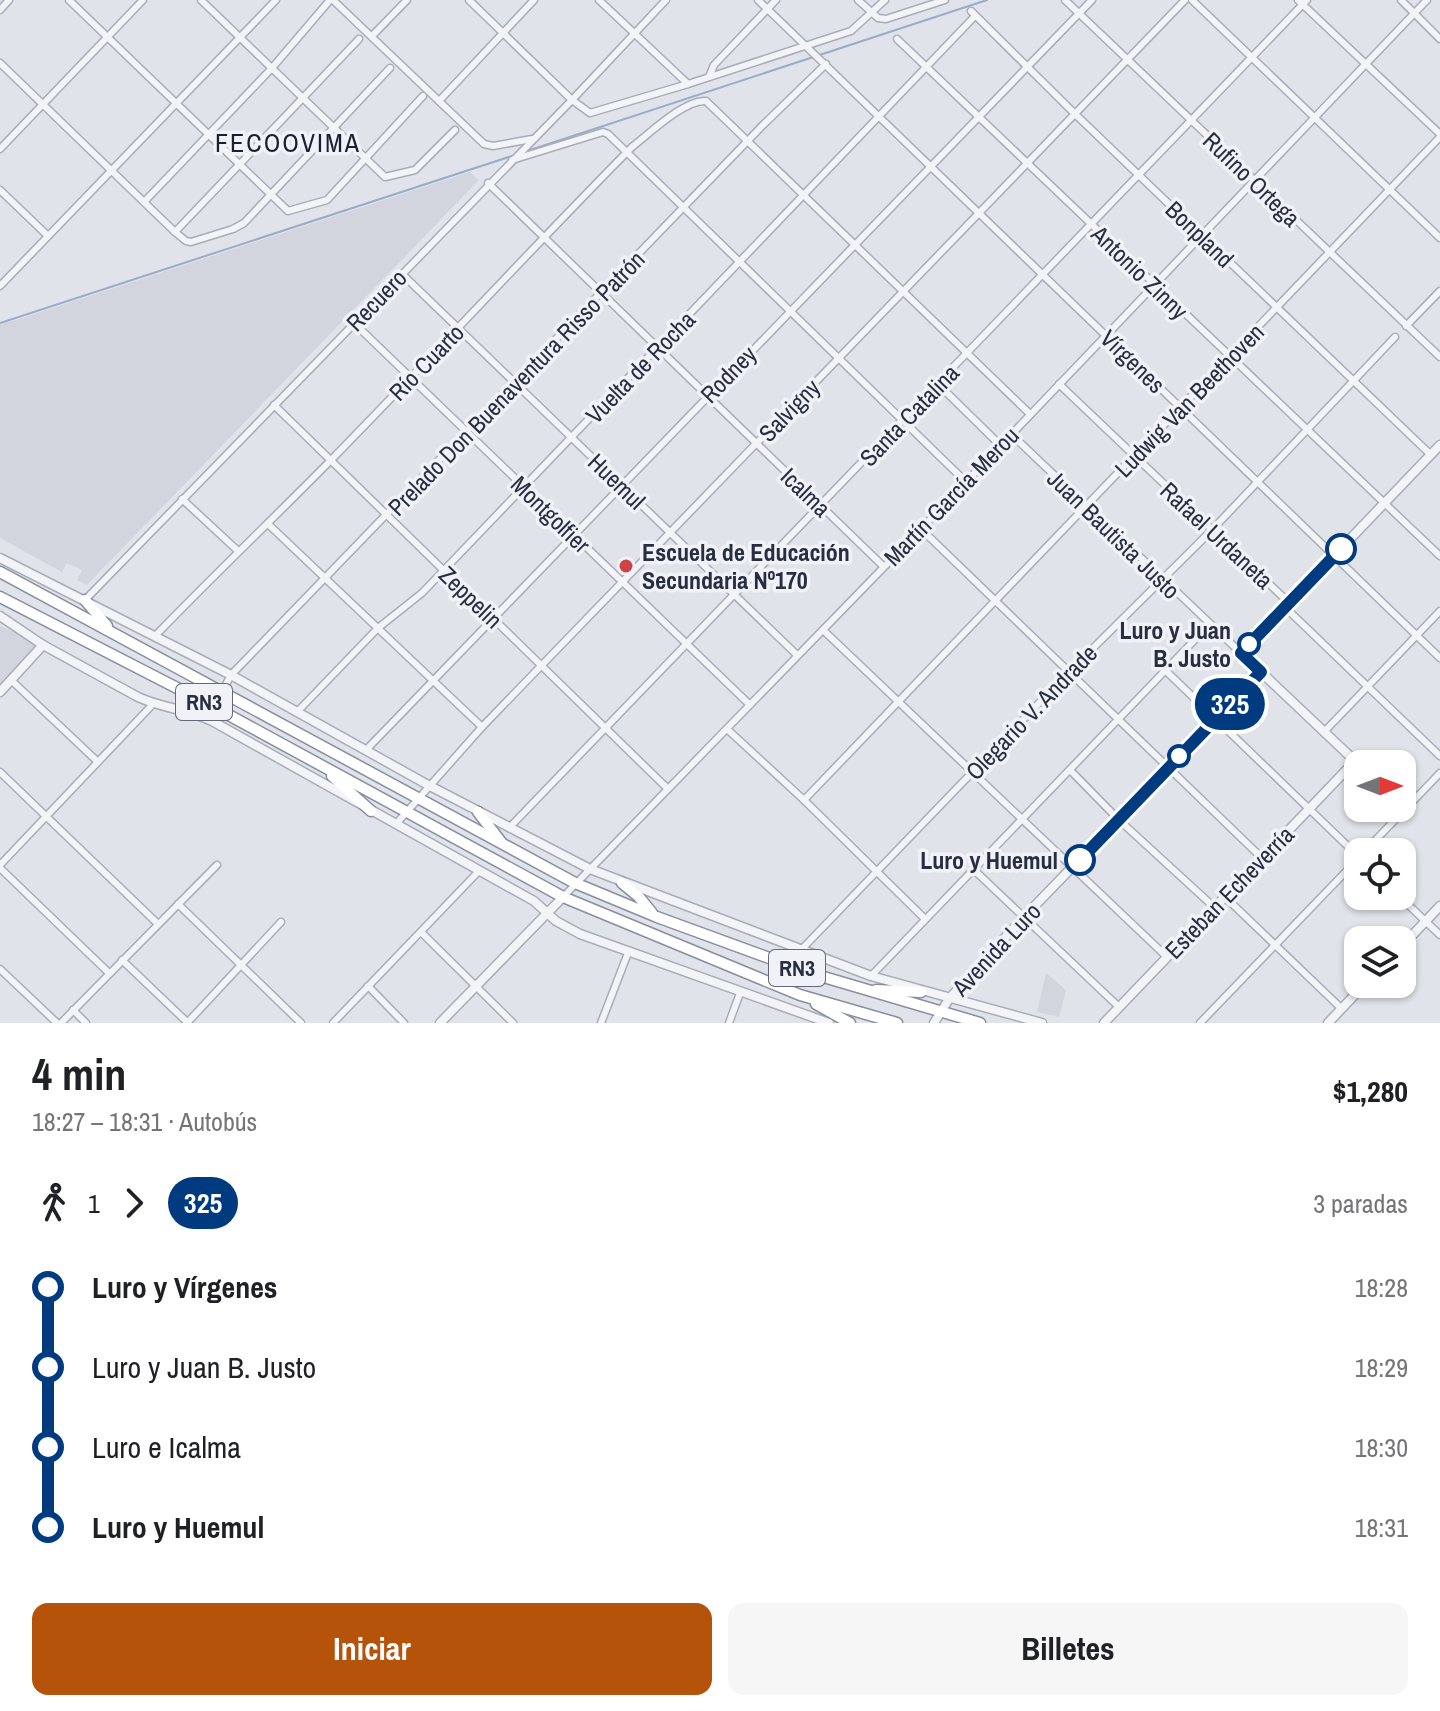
<!DOCTYPE html>
<html lang="es">
<meta charset="utf-8">
<style>
body{margin:0;font-family:"Archivo Narrow",sans-serif;background:#f6f6f6;color:#202124;height:100vh;display:flex;flex-direction:column;font-size:30px;white-space:nowrap}
*{box-sizing:border-box;margin:0}
p{font-size:26px;color:#757577}
.icon{flex:none;width:44px;height:44px;fill:none;stroke:currentColor;stroke-width:2;stroke-linecap:round;stroke-linejoin:round}
.map{position:relative;height:1023px;overflow:hidden}
.panel{display:flex;flex-direction:column;background:#fff;flex:1}
.panel>*{flex:none}
.badge{padding:0 16px;border-radius:26px;font-size:28px;line-height:52px}
.needle{width:52px;rotate:90deg}
.tools{position:absolute;left:1344px;top:750px;display:grid;gap:16px}
.tools a{display:grid;place-items:center;width:72px;height:72px;border-radius:16px;background:#fff;box-shadow:0 2px 6px #0004;font-size:40px}
.map>.badge{position:absolute;translate:-50% -50%;box-shadow:0 0 0 4px #fff}
.legs{display:flex;align-items:center;gap:12px;height:88px;padding:0 32px;font-size:26px}
.legs p{margin-inline-start:auto}
.overview{display:flex;align-items:center;justify-content:space-between;height:136px;padding:0 32px}
h1{font-size:44px;font-weight:700;line-height:60px}
.action{display:flex;gap:16px;margin-top:auto;padding:16px 32px}
.action a{flex:1;height:92px;border-radius:16px;background:#b45309;color:#fff;font-size:32px;font-weight:700;line-height:92px;text-align:center}
.action a+a{background:#f6f6f6;color:#202124}
ul{padding:0 32px;list-style:none}
li{display:flex;align-items:center;gap:28px;height:80px;font-size:30px}
li i{display:grid;place-items:center;width:12px;height:100%;margin:0 10px;background:currentColor}
li i::after{content:'';width:20px;height:20px;margin:-10px;border:6px solid;border-radius:50%;background:#fff}
li p{margin-inline-start:auto}
li:first-child i{background:linear-gradient(#0000 50%,currentColor 0)}
li:last-child i{background:linear-gradient(currentColor 50%,#0000 0)}
.map>svg:first-child{display:block}
</style>
<div class="map">
<svg width="1440" height="1023" viewBox="0 0 1440 1023">
<rect width="100%" height="100%" fill="#e0e3e9"/>
<g fill="#d2d5de">
<polygon points="470,172 479,180 87,585 77,580 82,570 67,563 62,572 0,538 0,323 13,321"/>
<polygon points="0,626 43,645 0,690"/>
<polygon points="1046,973 1066,990 1059,1017 1037,1012"/>
</g>
<g fill="none" stroke-linecap="round" stroke-linejoin="round">
<g stroke="#9babca" stroke-width="2">
<polyline points="524,152 987,0"/>
<polyline points="0,323 515,155"/>
</g>
<g stroke="#a9adb7" stroke-width="9">
<g id="minor">
<polyline points="69,0 288,211 327,200 423,96"/>
<polyline points="201,0 385,177 415,170 455,130"/>
<polyline points="333,0 484,144 493,146 532,139"/>
<polyline points="469,0 572,100 590,113 688,84 851,31 885,0"/>
<polyline points="599,0 688,84"/>
<polyline points="758,0 1440,658"/>
<polyline points="858,0 878,18 886,19 945,0"/>
<polyline points="1065,0 1440,357"/>
<polyline points="1192,0 1440,238"/>
<polyline points="1298,0 1440,134"/>
<polyline points="1401,0 1440,39"/>
<polyline points="0,10 9,0"/>
<polyline points="971,11 1075,114 1431,455"/>
<polyline points="372,36 407,0"/>
<polyline points="897,39 1440,556"/>
<polyline points="0,63 175,232 186,241 191,242 233,229 244,223 390,68"/>
<polyline points="709,77 714,65 776,0"/>
<polyline points="439,101 534,0"/>
<polyline points="0,149 143,0"/>
<polyline points="512,160 603,132 608,134 965,481"/>
<polyline points="488,183 883,566"/>
<polyline points="0,190 48,236"/>
<polyline points="145,201 272,68 330,0"/>
<polyline points="175,232 359,39"/>
<polyline points="402,274 797,655"/>
<polyline points="0,286 276,0"/>
<polyline points="354,323 749,704"/>
<polyline points="1406,326 1440,291"/>
<polyline points="938,384 1000,445"/>
<polyline points="1059,384 1284,598 1291,613 1440,756"/>
<polyline points="274,405 668,789"/>
<polyline points="1011,434 1241,653"/>
<polyline points="182,499 237,550"/>
<polyline points="268,524 482,727"/>
<polyline points="921,529 1261,857"/>
<polyline points="85,600 572,100 666,0"/>
<polyline points="823,630 1167,957"/>
<path d="M 156,635 C 214,575 274,518 332,459 C 433,356 531,249 632,147 C 649,134 685,99 706,101 L 1030,414"/>
<polyline points="1165,670 1358,856"/>
<polyline points="11,680 98,762"/>
<polyline points="214,707 231,675 763,125 826,64"/>
<polyline points="298,711 378,628 422,593 975,16"/>
<polyline points="727,729 804,800 925,919"/>
<polyline points="1324,732 1440,611"/>
<polyline points="366,750 1092,0"/>
<polyline points="1070,770 1119,820 1214,907"/>
<polyline points="0,772 158,924"/>
<polyline points="804,800 1440,137"/>
<polyline points="396,824 482,727 1185,0"/>
<polyline points="509,828 1307,0"/>
<polyline points="1364,852 1440,773"/>
<polyline points="0,865 154,703"/>
<polyline points="0,868 109,973"/>
<polyline points="973,869 1119,1007"/>
<polyline points="1224,896 1342,1009"/>
<polyline points="1399,896 1440,935"/>
<polyline points="563,897 921,529 1427,0"/>
<polyline points="178,904 301,1023"/>
<polyline points="422,933 513,1023"/>
<polyline points="801,950 1068,673 1211,531 1395,337"/>
<polyline points="122,960 188,1023"/>
<polyline points="0,969 57,1023"/>
<polyline points="871,976 1209,625"/>
<polyline points="368,986 404,1023"/>
<polyline points="73,1010 86,1023"/>
<polyline points="61,1023 217,865"/>
<polyline points="187,1023 281,922"/>
<polyline points="333,1023 478,872"/>
<polyline points="601,1023 628,953"/>
<polyline points="729,1023 740,993"/>
<polyline points="1200,1023 1358,859"/>
</g>
</g>
<g stroke="#a9adb7" stroke-width="11">
<g id="tertiary">
<polyline points="0,558 231,675 428,785 590,869 871,976 1042,1023"/>
<path d="M 0,616 L 43,645 L 138,697 C 161,708 188,709 212,721 L 534,901 L 556,921 L 580,934 L 829,1023"/>
<polyline points="0,692 43,645"/>
<polyline points="1402,946 1440,906"/>
<polyline points="440,1023 563,897"/>
<polyline points="934,1023 949,999 1023,918 1261,672"/>
<polyline points="1104,1023 1355,761 1241,653 1440,445"/>
<polyline points="1328,1023 1365,984"/>
</g>
</g>
<g stroke="#878ea0" stroke-width="13">
<g id="trunk">
<polyline points="0,572 575,883 657,917 810,973 980,1023"/>
<polyline points="0,597 214,707 563,897 800,995 897,1023"/>
<polyline points="85,600 107,626"/>
<polyline points="332,776 371,811"/>
<polyline points="478,812 501,842"/>
<polyline points="622,883 639,897 652,913"/>
<polyline points="876,990 921,992"/>
<polyline points="816,1004 850,1023"/>
</g>
</g>
<use href="#minor" stroke="#f3f4f8" stroke-width="6"/>
<use href="#tertiary" stroke="#f3f4f8" stroke-width="8"/>
<use href="#trunk" stroke="#fff" stroke-width="10"/>
</g>
<g fill="none" stroke-linecap="round" stroke-linejoin="round">
<g stroke="#fff" stroke-width="18">
<polyline id="line-1" points="1080,860 1261,672 1241,653 1341,549"/>
</g>
<use href="#line-1" stroke="#003b80" stroke-width="12"/>
</g>
<g fill="#fff" stroke="#003b80" stroke-width="4">
<circle cx="1341" cy="549" r="14"/>
<circle cx="1249" cy="644" r="10"/>
<circle cx="1179" cy="756" r="10"/>
<circle cx="1080" cy="860" r="14"/>
</g>
<circle fill="#d04345" stroke="#f0f2f7" stroke-width="3" cx="626" cy="566" r="8"/>
<g text-anchor="middle" dominant-baseline="central" stroke-width="7" stroke-linejoin="round" paint-order="stroke">
<g fill="#f0f2f7" stroke="#646978" stroke-width="2">
<rect x="176" y="684" width="56" height="36" rx="6"/>
<rect x="769" y="950" width="56" height="36" rx="6"/>
</g>
<g font-size="22" font-weight="bold" fill="#282e41">
<text x="204" y="702">RN3</text>
<text x="797" y="968">RN3</text>
</g>
<g font-size="24" fill="#282e41" stroke="#f0f2f7">
<text transform="translate(1252 179) rotate(44)">Rufino Ortega</text>
<text transform="translate(1200 234) rotate(44)">Bonpland</text>
<text transform="translate(1140 272) rotate(44)">Antonio Zinny</text>
<text transform="translate(376 300) rotate(-46)">Recuero</text>
<text transform="translate(1133 361) rotate(44)">Vírgenes</text>
<text transform="translate(426 362) rotate(-46)">Río Cuarto</text>
<text transform="translate(640 367) rotate(-46)">Vuelta de Rocha</text>
<text transform="translate(728 374) rotate(-46)">Rodney</text>
<text transform="translate(516 383) rotate(-46)">Prelado Don Buenaventura Risso Patrón</text>
<text transform="translate(1189 400) rotate(-46)">Ludwig Van Beethoven</text>
<text transform="translate(789 410) rotate(-46)">Salvigny</text>
<text transform="translate(909 415) rotate(-46)">Santa Catalina</text>
<text transform="translate(617 481) rotate(44)">Huemul</text>
<text transform="translate(806 492) rotate(44)">Icalma</text>
<text transform="translate(951 496) rotate(-46)">Martín García Merou</text>
<text transform="translate(551 514) rotate(44)">Montgolfier</text>
<text transform="translate(1114 534) rotate(44)">Juan Bautista Justo</text>
<text transform="translate(1217 535) rotate(43)">Rafael Urdaneta</text>
<text transform="translate(471 597) rotate(44)">Zeppelin</text>
<text transform="translate(1031 712) rotate(-46)">Olegario V. Andrade</text>
<text transform="translate(1229 892) rotate(-46)">Esteban Echeverría</text>
<text transform="translate(996 949) rotate(-47)">Avenida Luro</text>
</g>
<g font-size="24" font-weight="bold" fill="#282e41" stroke="#f0f2f7" text-anchor="start">
<text x="642" y="552">Escuela de Educación<tspan x="642" dy="28">Secundaria Nº170</tspan></text>
</g>
<g font-size="24" font-weight="bold" fill="#282e41" stroke="#f0f2f7" text-anchor="end">
<text x="1231" y="630">Luro y Juan<tspan x="1231" dy="28">B. Justo</tspan></text>
<text x="1058" y="860">Luro y Huemul</text>
</g>
<g font-size="26" letter-spacing="2" fill="#1b1f32" stroke="#f0f2f7">
<text x="288" y="142">FECOOVIMA</text>
</g>
</g>
</svg>
<div class="tools">
<a><svg class="needle" viewBox="-14 -14 28 28"><path d="M0-13l5 13h-10z" fill="#e53935"/><path d="M0 13l5-13h-10z" fill="#757577"/></svg></a>
<a><svg class="icon" aria-label="locate" viewBox="0 0 24 24"><circle cx="12" cy="12" r="6"/><path d="M12 2v4M12 18v4M2 12h4M18 12h4"/></svg></a>
<a><svg class="icon" aria-label="layers" viewBox="0 0 24 24"><path d="M12 4l9 5-9 5-9-5zM3 14l9 5 9-5"/></svg></a>
</div>
<b class="badge" style="left:1230px;top:704px;background:#003b80;color:#fff">325</b>
</div>
<section class="panel">
<div class="overview"><div><h1>4 min</h1><p>18:27 – 18:31 · Autobús</p></div><b>$1,280</b></div>
<div class="legs"><svg class="icon" aria-label="walk" viewBox="0 0 24 24"><circle cx="13" cy="4" r="2"/><path d="M13 8l-2 6 4 7M11 14l-3 7M7 12l3-4h3l4 4"/></svg>1<svg class="icon" aria-label="forward" viewBox="0 0 24 24"><path d="M9 5l7 7-7 7"/></svg><b class="badge" style="background:#003b80;color:#fff">325</b><p>3 paradas</p></div>
<ul>
<li><i style="color:#003b80"></i><b>Luro y Vírgenes</b><p>18:28</p></li>
<li><i style="color:#003b80"></i><span>Luro y Juan B. Justo</span><p>18:29</p></li>
<li><i style="color:#003b80"></i><span>Luro e Icalma</span><p>18:30</p></li>
<li><i style="color:#003b80"></i><b>Luro y Huemul</b><p>18:31</p></li>
</ul>
<div class="action"><a>Iniciar</a><a>Billetes</a></div>
</section>
